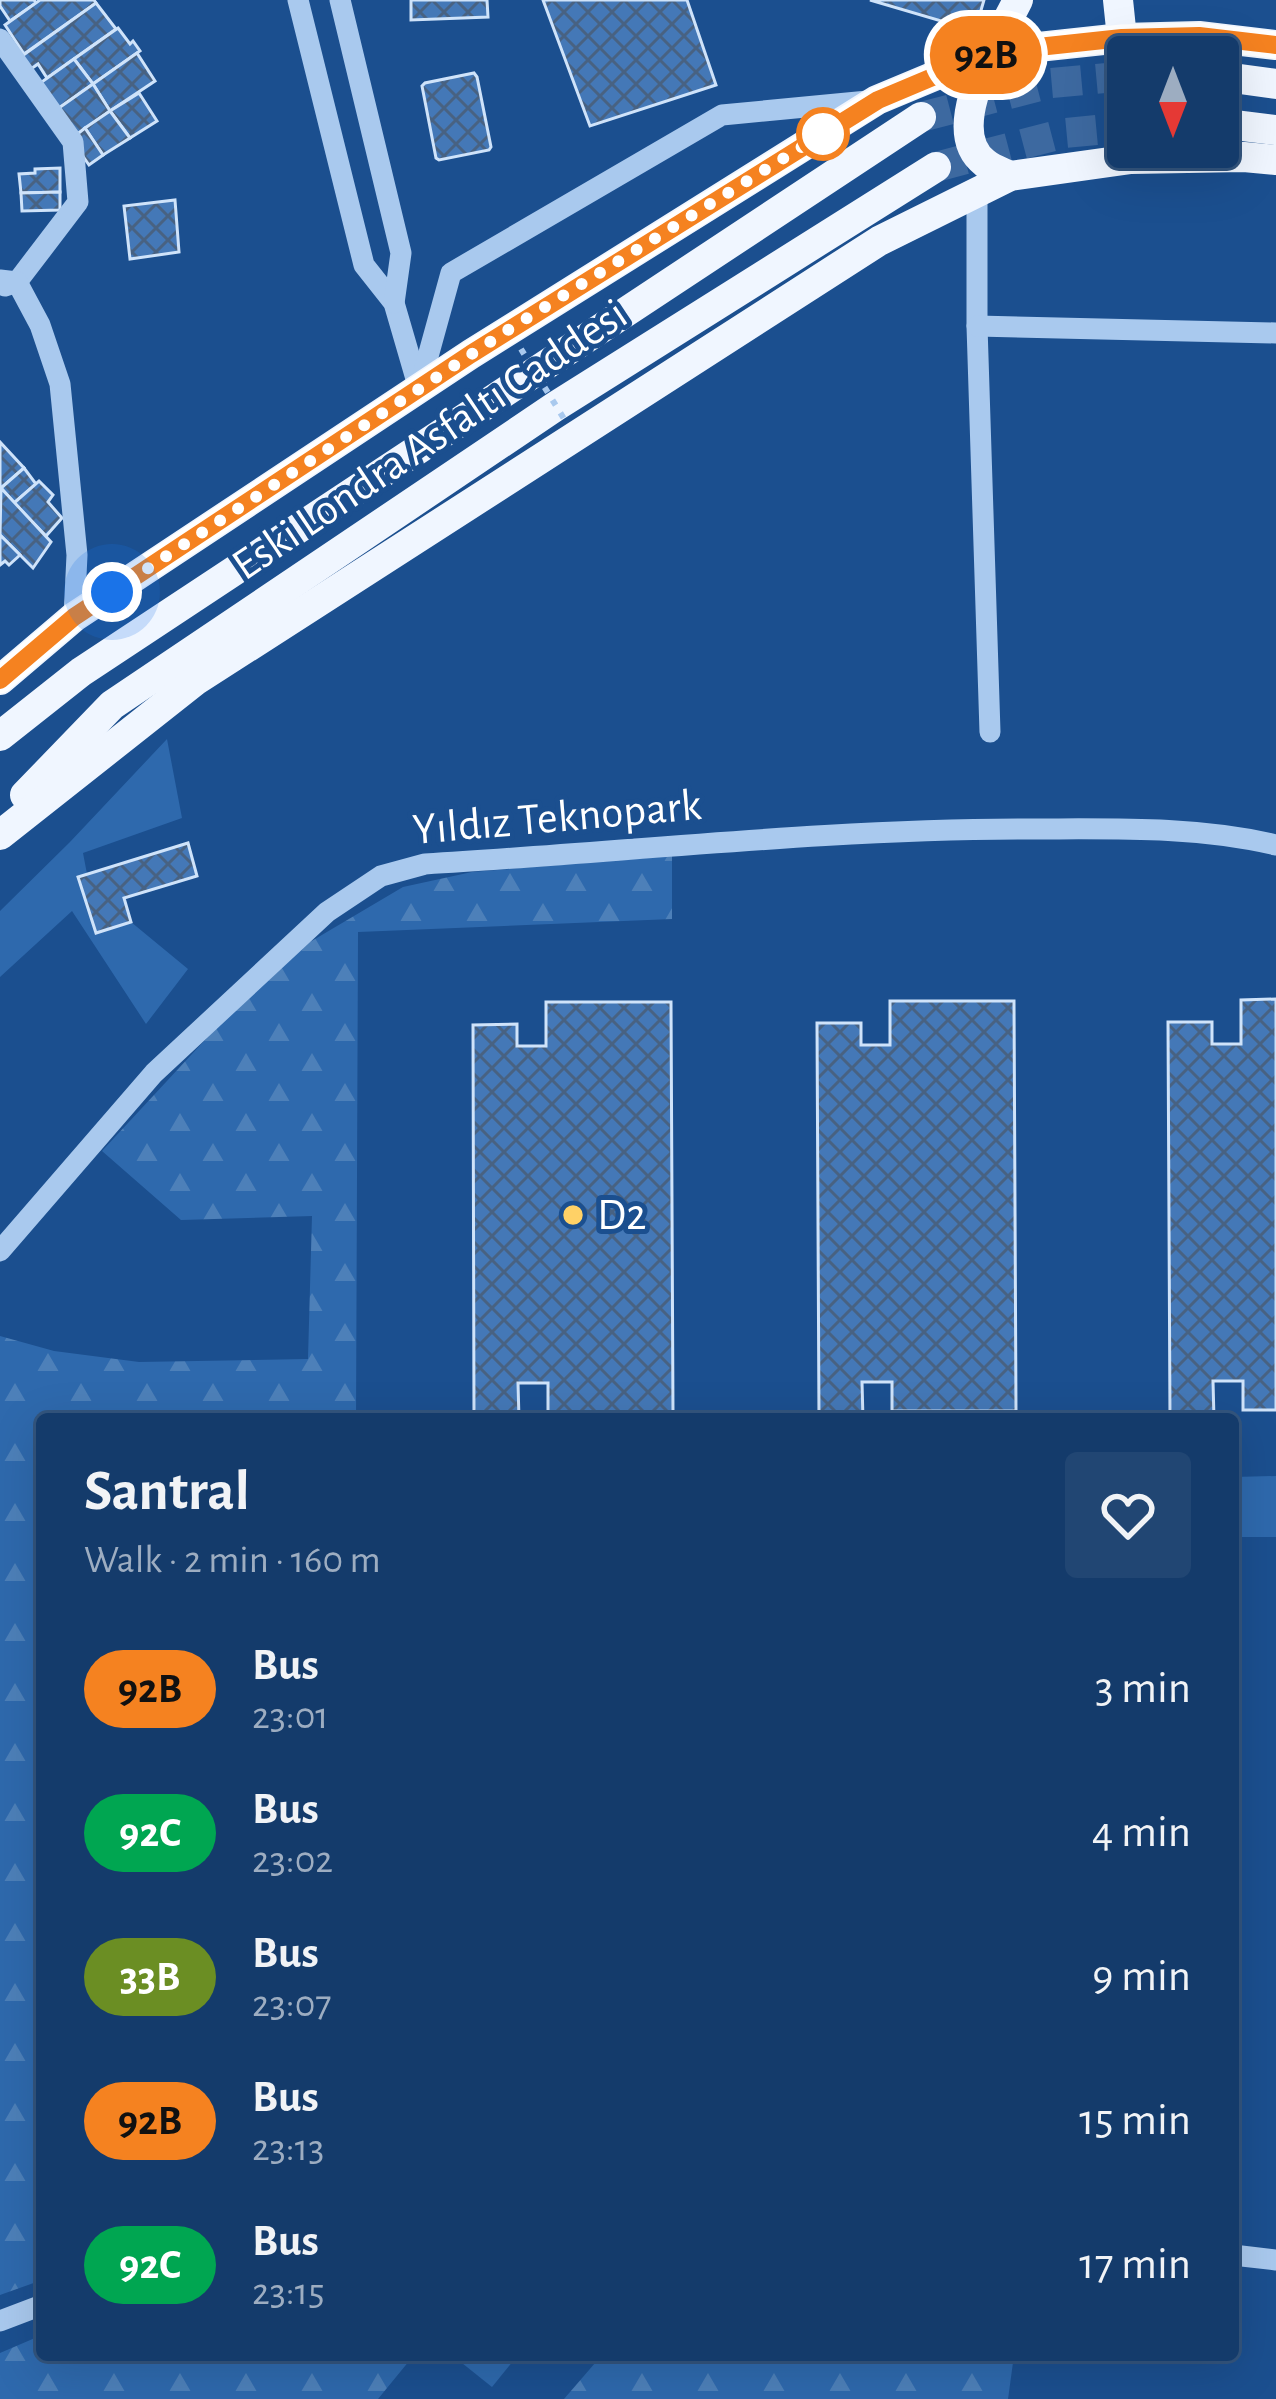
<!DOCTYPE html>
<meta charset="utf-8">
<style>
body{margin:0;font-family:"Alegreya Sans",sans-serif;background:#214673;color:#f1f3f6;height:100vh;display:flex;flex-direction:column;font-size:45px;white-space:nowrap}
*{box-sizing:border-box;margin:0}
p{font-size:39px;color:#9dadc1}
.icon{flex:none;width:66px;height:66px;fill:none;stroke:currentColor;stroke-width:2;stroke-linecap:round;stroke-linejoin:round}
.map{position:relative;flex:1;overflow:hidden}
.details{position:absolute;left:36px;top:1413px;width:1203px;height:948px;display:flex;flex-direction:column;background:#143b6b;border-radius:12px;box-shadow:0 12px 48px #0002,0 0 0 3px #33557e}
.details>*{flex:none}
.badge{padding:0 24px;border-radius:39px;font-size:42px;line-height:78px}
.needle{width:78px;rotate:180deg}
.buttons{position:absolute;left:1107px;top:36px;display:grid;gap:24px}
.buttons a{display:grid;place-items:center;width:132px;height:132px;border-radius:12px;background:#143b6b;box-shadow:0 12px 48px #0002,0 0 0 3px #33557e;font-size:60px}
.you{position:absolute;width:60px;height:60px;margin:-30px;border:9px solid #fff;border-radius:50%;background:#1a73e8;box-shadow:0 0 0 18px #1a73e833}
.map>.badge{position:absolute;translate:-50% -50%;box-shadow:0 0 0 6px #fff}
.round{display:grid;place-items:center;flex:none;width:126px;height:126px;border-radius:12px;background:#214673}
.head{display:flex;align-items:center;justify-content:space-between;height:204px;padding:0 48px}
h1{font-size:57px;font-weight:700;line-height:90px}
ul{padding:0;list-style:none}
li{display:flex;align-items:center;gap:36px;height:144px;padding:0 48px}
li div{flex:1}
li b{display:block;font-size:45px}
li em{font-style:normal}
li .badge{min-width:132px;font-weight:700;text-align:center}
.map>svg:first-child{display:block}
</style>
<div class="map">
<svg width="1276" height="2399" viewBox="0 0 1276 2399">
<defs>
<pattern id="forest-firs" width="22" height="20" patternUnits="userSpaceOnUse" patternTransform="scale(3)"><rect width="22" height="20" fill="#2e69ad"/><path d="M5 1l3.5 6h-7zM16 11l3.5 6h-7z" fill="#4d80b9"/></pattern>
<pattern id="building-cross-hatch" width="8" height="8" patternUnits="userSpaceOnUse" patternTransform="scale(3)"><rect width="8" height="8" fill="#4478b7"/><path d="M0 0l8 8M0 8l8-8" fill="none" stroke="#486282"/></pattern>
</defs>
<rect width="100%" height="100%" fill="#1b4f8f"/>
<g fill="#2e69ad">
<polygon points="167,739 182,818 83,853 87,874 78,877 96,933 131,922 188,969 146,1024 72,911 0,977 0,911 70,842"/>
<polygon points="1276,1476 1276,1537 1233,1537 1233,1477"/>
</g>
<g fill="url(#forest-firs)">
<polygon points="672,856 672,919 358,932 356,1419 42,1419 42,2280 0,2295 0,1336 54,1351 139,1362 308,1359 312,1216 181,1220 102,1151 218,1026 310,942 403,887 472,872"/>
<polygon points="42,2335 42,2355 414,2355 378,2399 0,2399 0,2353"/>
<polygon points="452,2355 518,2355 492,2387"/>
<polygon points="602,2355 1014,2355 1008,2399 564,2399"/>
</g>
<g fill="url(#building-cross-hatch)" stroke="#cfe3fa" stroke-width="3">
<polygon points="0,0 34,0 36,3 10,21 0,6"/>
<polygon points="40,0 94,0 96,3 24,54 5,25"/>
<polygon points="411,0 487,0 488,17 411,20"/>
<polygon points="543,0 687,0 716,85 590,126"/>
<polygon points="870,0 984,0 975,31"/>
<polygon points="96,3 116,29 47,78 38,64 31,69 22,56"/>
<polygon points="118,28 130,44 133,41 140,51 93,84 74,59"/>
<polygon points="137,53 155,81 110,111 93,84"/>
<polygon points="74,59 93,84 54,112 36,86"/>
<polygon points="474,73 477,77 491,147 489,150 439,160 436,158 422,86 425,83"/>
<polygon points="93,84 110,111 71,139 56,110"/>
<polygon points="139,93 157,121 130,138 110,111"/>
<polygon points="110,111 130,138 103,155 85,128"/>
<polygon points="85,128 103,155 89,165 71,139"/>
<polygon points="60,168 60,192 21,193 19,174 35,173 35,169"/>
<polygon points="60,192 60,210 22,211 21,193"/>
<polygon points="175,200 179,252 130,259 124,206"/>
<polygon points="0,442 24,468 1,488 0,487"/>
<polygon points="24,468 36,484 14,503 1,488"/>
<polygon points="39,481 53,495 48,502 62,518 46,536 14,503"/>
<polygon points="1,488 51,542 33,568 0,535"/>
<polygon points="0,535 20,555 9,565 5,561 0,565"/>
<polygon points="188,843 197,876 124,898 131,922 96,933 78,877"/>
<polygon points="1276,999 1276,1410 1243,1410 1243,1381 1213,1381 1214,1419 1170,1419 1168,1022 1212,1022 1212,1044 1241,1044 1241,1000"/>
<polygon points="890,1001 1014,1001 1016,1411 892,1411 892,1382 862,1382 863,1419 819,1419 817,1023 861,1023 861,1045 890,1045"/>
<polygon points="546,1002 671,1002 673,1412 548,1412 548,1383 518,1383 519,1419 474,1419 473,1025 517,1024 517,1046 546,1046"/>
</g>
<g fill="none" stroke-linecap="round" stroke-linejoin="round">
<g stroke="#3d69a0" stroke-width="30" stroke-dasharray="30 15" stroke-linecap="butt">
<polyline points="921,117 1051,83 1128,76"/>
<polyline points="936,167 1065,133 1128,127"/>
</g>
<g stroke="#a9c9ee" stroke-width="21">
<polyline points="298,0 364,265 394,303 419,389"/>
<polyline points="340,0 401,253 394,303"/>
<polyline points="0,39 73,142 78,202 17,282 5,286"/>
<polyline points="977,192 977,326 990,732"/>
<polyline points="0,280 17,282 40,325 60,384 77,555 74,617"/>
<polyline points="977,326 1276,333"/>
<polyline points="419,389 451,273 722,115 868,101"/>
<path d="M 0,1251 L 154,1073 L 327,912 L 381,876 L 425,864 C 627,852 827,829 1029,829 C 1112,829 1196,826 1276,845"/>
<polyline points="1233,2255 1276,2260"/>
<polyline points="0,2321 42,2305"/>
</g>
<g stroke="#f0f6ff" stroke-width="30">
<polyline points="1118,0 1122,38 1131,52"/>
<polyline points="1218,76 1276,84"/>
<polyline points="1218,123 1276,130"/>
<path d="M 1010,176 C 1002,172 992,169 985,163 C 940,129 1000,37 1018,0"/>
<polyline points="0,680 74,617 471,354 877,100 992,52 1122,38 1199,36 1276,45"/>
<polyline points="0,736 81,672 921,117"/>
<polyline points="25,795 112,705 556,406 936,167"/>
<polyline points="0,835 195,681 879,241 1010,176 1131,159 1244,157 1276,160"/>
</g>
<polyline stroke="#a9c9ee" stroke-width="6" stroke-dasharray="6 9" stroke-linecap="butt" points="521,349 566,422"/>
</g>
<g fill="none" stroke-linecap="round" stroke-linejoin="round">
<g stroke="#fff" stroke-width="27">
<polyline id="line" points="0,680 74,617 471,354 878,100 992,52 1122,38 1199,36 1276,45"/>
</g>
<use href="#line" stroke="#f58220" stroke-width="18"/>
<polyline stroke="#fff" stroke-width="12" stroke-dasharray="0 21.6" points="112,592 508,330 840,123 823,134"/>
</g>
<circle fill="#fff" stroke="#f58220" stroke-width="6" cx="823" cy="134" r="24"/>
<circle fill="#ffd166" stroke="#1b4f8f" stroke-width="4.5" cx="573" cy="1215" r="12"/>
<g text-anchor="middle" dominant-baseline="central" stroke-width="10" stroke-linejoin="round" paint-order="stroke">
<g font-size="45" fill="#fff" stroke="#1b4f8f">
<text transform="translate(430 440) rotate(-34)">Eski Londra Asfaltı Caddesi</text>
<text transform="translate(557 818) rotate(-5)">Yıldız Teknopark</text>
</g>
<g font-size="45" fill="#fff" stroke="#1b4f8f" text-anchor="start">
<text x="597" y="1215">D2</text>
</g>
</g>
</svg>
<div class="buttons">
<a><svg class="needle" viewBox="-14 -14 28 28"><path d="M0-13l5 13h-10z" fill="#e53935"/><path d="M0 13l5-13h-10z" fill="#9dadc1"/></svg></a>
</div>
<div class="you" style="left:112px;top:592px"></div>
<b class="badge" style="left:986px;top:55px;background:#f58220;color:#111">92B</b>
<section class="details">
<div class="head"><div><h1>Santral</h1><p>Walk · 2 min · 160 m</p></div><a class="round"><svg class="icon" aria-label="heart" viewBox="0 0 24 24"><path d="M12 20l-8-8c-3-5 5-10 8-4 3-6 11-1 8 4z"/></svg></a></div>
<ul>
<li><span class="badge" style="background:#f58220;color:#111">92B</span><div><b>Bus</b><p>23:01</p></div><em>3 min</em></li>
<li><span class="badge" style="background:#00a651;color:#fff">92C</span><div><b>Bus</b><p>23:02</p></div><em>4 min</em></li>
<li><span class="badge" style="background:#6b8e23;color:#fff">33B</span><div><b>Bus</b><p>23:07</p></div><em>9 min</em></li>
<li><span class="badge" style="background:#f58220;color:#111">92B</span><div><b>Bus</b><p>23:13</p></div><em>15 min</em></li>
<li><span class="badge" style="background:#00a651;color:#fff">92C</span><div><b>Bus</b><p>23:15</p></div><em>17 min</em></li>
</ul>
</section>
</div>
